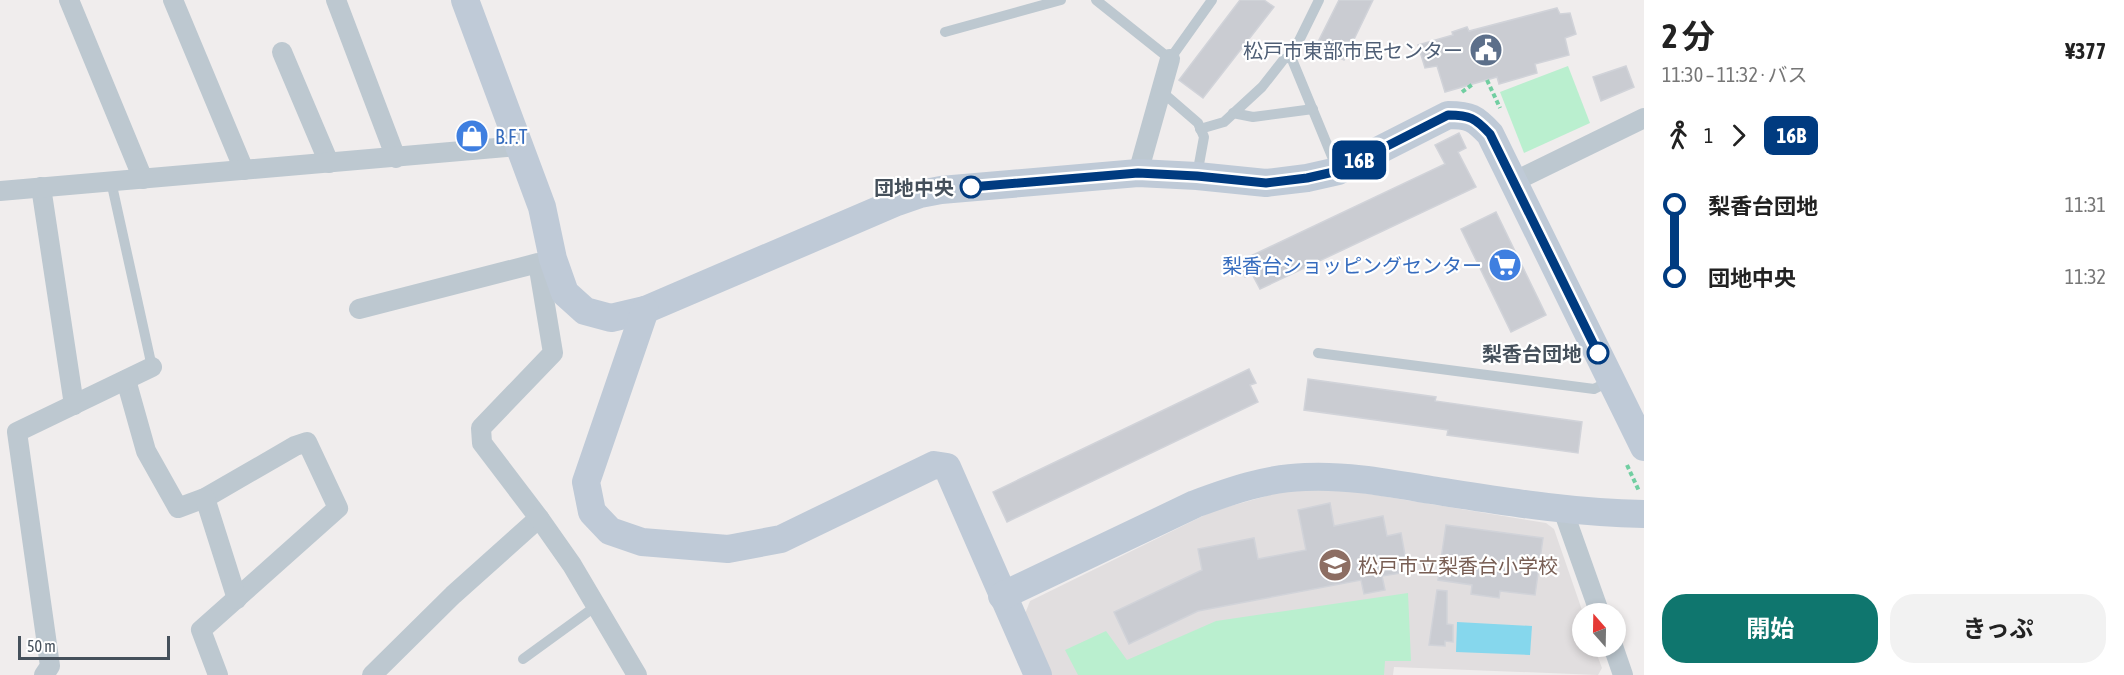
<!DOCTYPE html>
<html lang="ja">
<meta charset="utf-8">
<style>
body{margin:0;font-family:"Asap Condensed","Noto Sans JP",sans-serif;background:#f2f2f2;color:#222;height:100vh;display:flex;flex-direction:column;font-size:22px;white-space:nowrap}
*{box-sizing:border-box;margin:0}
p{font-size:20px;color:#767676}
.icon{flex:none;width:33px;height:33px;fill:none;stroke:currentColor;stroke-width:2;stroke-linecap:round;stroke-linejoin:round}
.map{position:relative;flex:1;overflow:hidden}
.drawer{display:flex;flex-direction:column;background:#fff;width:480px}
.drawer>*{flex:none}
.badge{padding:0 12px;border-radius:9px;font-size:21px;line-height:39px}
.needle{width:39px;rotate:340deg}
.controls{position:absolute;left:1572px;top:603px;display:grid;gap:12px}
.controls a{display:grid;place-items:center;width:54px;height:54px;border-radius:50%;background:#fff;box-shadow:0 3px 9px #0003;font-size:30px}
.scale{position:absolute;left:18px;bottom:15px;width:152px;box-sizing:border-box;padding-left:6px;border:3px solid #45505b;border-top:0;font-size:16px;line-height:21px;white-space:nowrap;color:#45505b;-webkit-text-stroke:4px #fff;paint-order:stroke}
.map>.badge{position:absolute;translate:-50% -50%;box-shadow:0 0 0 3px #fff}
.legs{display:flex;align-items:center;gap:9px;height:66px;padding:0 18px;font-size:20px}
.legs p{margin-inline-start:auto}
.headline{display:flex;align-items:center;justify-content:space-between;height:102px;padding:0 18px}
h1{font-size:33px;font-weight:700;line-height:45px}
.action{display:flex;gap:12px;margin-top:auto;padding:12px 18px}
.action a{flex:1;height:69px;border-radius:24px;background:#0f766e;color:#fff;font-size:24px;font-weight:700;line-height:69px;text-align:center}
.action a+a{background:#f2f2f2;color:#222}
ul{padding:0 18px;list-style:none}
li{display:flex;align-items:center;gap:21px;height:72px;font-size:22px}
li i{display:grid;place-items:center;width:9px;height:100%;margin:0 8px;background:currentColor}
li i::after{content:'';width:15px;height:15px;margin:-8px;border:4px solid;border-radius:50%;background:#fff}
li p{margin-inline-start:auto}
li:first-child i{background:linear-gradient(#0000 50%,currentColor 0)}
li:last-child i{background:linear-gradient(currentColor 50%,#0000 0)}
main{display:flex;flex:1;min-height:0}
.map>svg:first-child{display:block}
</style>
<main>
<div class="map">
<svg width="1644" height="675" viewBox="0 0 1644 675">
<rect width="100%" height="100%" fill="#f0eded"/>
<polygon fill="#e1dedf" points="1288,490 1345,490 1546,523 1554,529 1583,613 1582,646 1594,647 1602,668 1598,675 1394,667 1393,675 1050,675 1023,619 1030,601 1213,511"/>
<g fill="#baefcf">
<polygon points="1568,66 1590,123 1524,153 1500,92"/>
<polygon points="1408,593 1411,661 1385,661 1384,675 1078,675 1065,650 1106,631 1127,660 1216,621"/>
</g>
<polygon fill="#86d7ed" points="1457,622 1532,626 1530,655 1456,652"/>
<g fill="#caccd2" stroke="#d1d3d9" stroke-width="1.5">
<polygon points="1240,0 1264,0 1274,7 1203,98 1179,80"/>
<polygon points="1339,0 1373,0 1344,60 1316,46"/>
<polygon points="1557,8 1560,14 1570,13 1576,34 1565,38 1569,55 1535,64 1537,73 1499,84 1497,77 1445,92 1437,66 1425,68 1418,45 1453,35 1452,32 1467,27 1469,31"/>
<polygon points="1626,66 1634,87 1601,101 1593,77"/>
<polygon points="1459,133 1466,148 1458,152 1476,187 1260,289 1252,274 1245,277 1238,262 1445,164 1435,145"/>
<polygon points="1496,212 1546,315 1511,332 1461,229"/>
<polygon points="1249,369 1256,383 1250,385 1258,402 1007,522 993,492"/>
<polygon points="1308,379 1436,397 1435,401 1582,422 1578,453 1447,435 1448,430 1304,410"/>
<polygon points="1330,503 1334,526 1383,516 1387,536 1401,533 1408,572 1382,576 1385,590 1364,594 1361,580 1198,611 1129,644 1114,612 1202,570 1198,549 1254,538 1258,559 1306,550 1298,510"/>
<polygon points="1446,525 1543,538 1535,595 1500,591 1499,598 1471,594 1472,585 1438,580"/>
<polygon points="1437,590 1447,591 1447,624 1453,625 1453,642 1445,641 1445,646 1429,645"/>
</g>
<g fill="none" stroke-linecap="round" stroke-linejoin="round">
<g stroke="#71cea1" stroke-width="4" stroke-dasharray="4.5 3" stroke-linecap="butt">
<polyline points="1487,80 1500,108"/>
<polyline points="1462,92 1473,84"/>
<polyline points="1627,465 1639,491"/>
</g>
<g stroke="#bdc8d0" stroke-width="10">
<polyline points="1096,0 1170,59 1212,0"/>
<polyline points="1319,0 1291,57 1338,171"/>
<polyline points="945,32 1061,0"/>
<polyline points="1161,91 1198,123 1204,137 1197,175"/>
<polyline points="1233,113 1253,117 1313,109"/>
<polyline points="1200,129 1224,122 1262,87 1284,59 1291,57"/>
<polyline points="111,181 152,367"/>
<polyline points="1318,353 1594,389 1610,381"/>
<polyline points="523,659 596,606"/>
</g>
<g stroke="#bdc8d0" stroke-width="20">
<polyline points="69,0 143,179"/>
<polyline points="173,0 244,170"/>
<polyline points="336,0 396,158"/>
<polyline points="282,52 329,163"/>
<polyline points="1138,173 1170,59"/>
<polyline points="1513,182 1644,118"/>
<polyline points="41,187 74,405"/>
<polyline points="0,191 519,146"/>
<polyline points="359,309 538,263 553,353 481,428 482,443 539,518 453,595 372,675"/>
<polyline points="126,380 146,451 178,508 205,498 295,446 307,442 338,508 201,630 218,675"/>
<polyline points="205,498 237,599"/>
<polyline points="1563,510 1600,614"/>
<polyline points="539,518 572,565 637,675"/>
<polyline points="1613,646 1623,675"/>
<polyline points="44,675 50,666 17,432 152,367"/>
</g>
<g stroke="#bfcad7" stroke-width="28">
<path d="M 465,0 L 542,207 L 553,259 L 565,293 L 585,311 L 611,318 L 645,310 L 897,202 L 920,194 L 941,190 L 1138,173 L 1197,176 L 1266,183 L 1307,178 L 1338,171 L 1448,115 C 1470,115 1475,118 1490,134 L 1644,447"/>
<polyline points="645,310 586,482 592,512 610,531 642,542 728,549 781,539 934,465 947,467 1038,675"/>
<path d="M 1002,596 L 1195,504 C 1230,491 1267,478 1305,477 C 1348,475 1389,483 1431,490 C 1502,501 1572,513 1644,514"/>
</g>
</g>
<g fill="none" stroke-linecap="round" stroke-linejoin="round">
<g stroke="#fff" stroke-width="14">
<path id="line-1" d="M 971,187 L 1138,173 L 1197,176 L 1266,183 L 1307,178 L 1338,171 L 1448,115 C 1470,115 1475,118 1490,134 L 1598,353"/>
</g>
<use href="#line-1" stroke="#003b80" stroke-width="9"/>
</g>
<defs>
<g id="civic-disc" transform="scale(1.725)"><circle r="9.5" fill="#5c6f8a" stroke="#fff"/><path d="M-.6-6.5H3V-4.5H.6V-3L4-1V1h2V6H-6V1h2V-1L-.6-3ZM-1.2 2.5V6h2.4V2.5Z" fill="#fff"/></g>
<g id="shop-disc" transform="scale(1.725)"><circle r="9.5" fill="#3f7fe0" stroke="#fff"/><path d="M-5-2.5h2.3a2.7 3.5 0 0 1 5.4 0H5L5.5 6h-11ZM-1.5-2.5h3a1.5 2.3 0 0 0-3 0Z" fill="#fff"/></g>
<g id="supermarket-disc" transform="scale(1.725)"><circle r="9.5" fill="#3f7fe0" stroke="#fff"/><path d="M-6-5.5h2.5l.6 2H6L4.5 2H-2.5L-4.4-4H-6ZM-1.5 3.2a1.3 1.3 0 1 0 .1 0ZM3 3.2a1.3 1.3 0 1 0 .1 0Z" fill="#fff"/></g>
<g id="school-disc" transform="scale(1.725)"><circle r="9.5" fill="#8d6e63" stroke="#fff"/><path d="M0-5L7-2L0 1L-7-2ZM-4 1L0 2.5L4 1V4Q0 6-4 4Z" fill="#fff"/></g>
</defs>
<g fill-rule="evenodd">
<use href="#civic-disc" x="1486" y="50"/>
<use href="#shop-disc" x="472" y="136"/>
<use href="#supermarket-disc" x="1505" y="265"/>
<use href="#school-disc" x="1335" y="565"/>
</g>
<g fill="#fff" stroke="#003b80" stroke-width="3">
<circle cx="971" cy="187" r="10"/>
<circle cx="1598" cy="353" r="10"/>
</g>
<g text-anchor="middle" dominant-baseline="central" stroke-width="4.5" stroke-linejoin="round" paint-order="stroke">
<g font-size="20" fill="#4e5e75" stroke="#fff" text-anchor="end">
<text x="1463" y="50">松戸市東部市民センター</text>
</g>
<g font-size="20" fill="#366cbe" stroke="#fff" text-anchor="start">
<text x="495" y="136">B.F.T</text>
<text x="1482" y="265" text-anchor="end">梨香台ショッピングセンター</text>
</g>
<g font-size="20" font-weight="bold" fill="#45505b" stroke="#fff" text-anchor="end">
<text x="954" y="187">団地中央</text>
<text x="1582" y="353">梨香台団地</text>
</g>
<g font-size="20" fill="#785e54" stroke="#fff" text-anchor="start">
<text x="1358" y="565">松戸市立梨香台小学校</text>
</g>
</g>
</svg>
<div class="controls">
<a><svg class="needle" viewBox="-14 -14 28 28"><path d="M0-13l5 13h-10z" fill="#e53935"/><path d="M0 13l5-13h-10z" fill="#767676"/></svg></a>
</div>
<div class="scale">50 m</div>
<b class="badge" style="left:1359px;top:160px;background:#003b80;color:#fff">16B</b>
</div>
<section class="drawer">
<div class="headline"><div><h1>2 分</h1><p>11:30 – 11:32 · バス</p></div><b>¥377</b></div>
<div class="legs"><svg class="icon" aria-label="walk" viewBox="0 0 24 24"><circle cx="13" cy="4" r="2"/><path d="M13 8l-2 6 4 7M11 14l-3 7M7 12l3-4h3l4 4"/></svg>1<svg class="icon" aria-label="forward" viewBox="0 0 24 24"><path d="M9 5l7 7-7 7"/></svg><b class="badge" style="background:#003b80;color:#fff">16B</b></div>
<ul>
<li><i style="color:#003b80"></i><b>梨香台団地</b><p>11:31</p></li>
<li><i style="color:#003b80"></i><b>団地中央</b><p>11:32</p></li>
</ul>
<div class="action"><a>開始</a><a>きっぷ</a></div>
</section>
</main>
